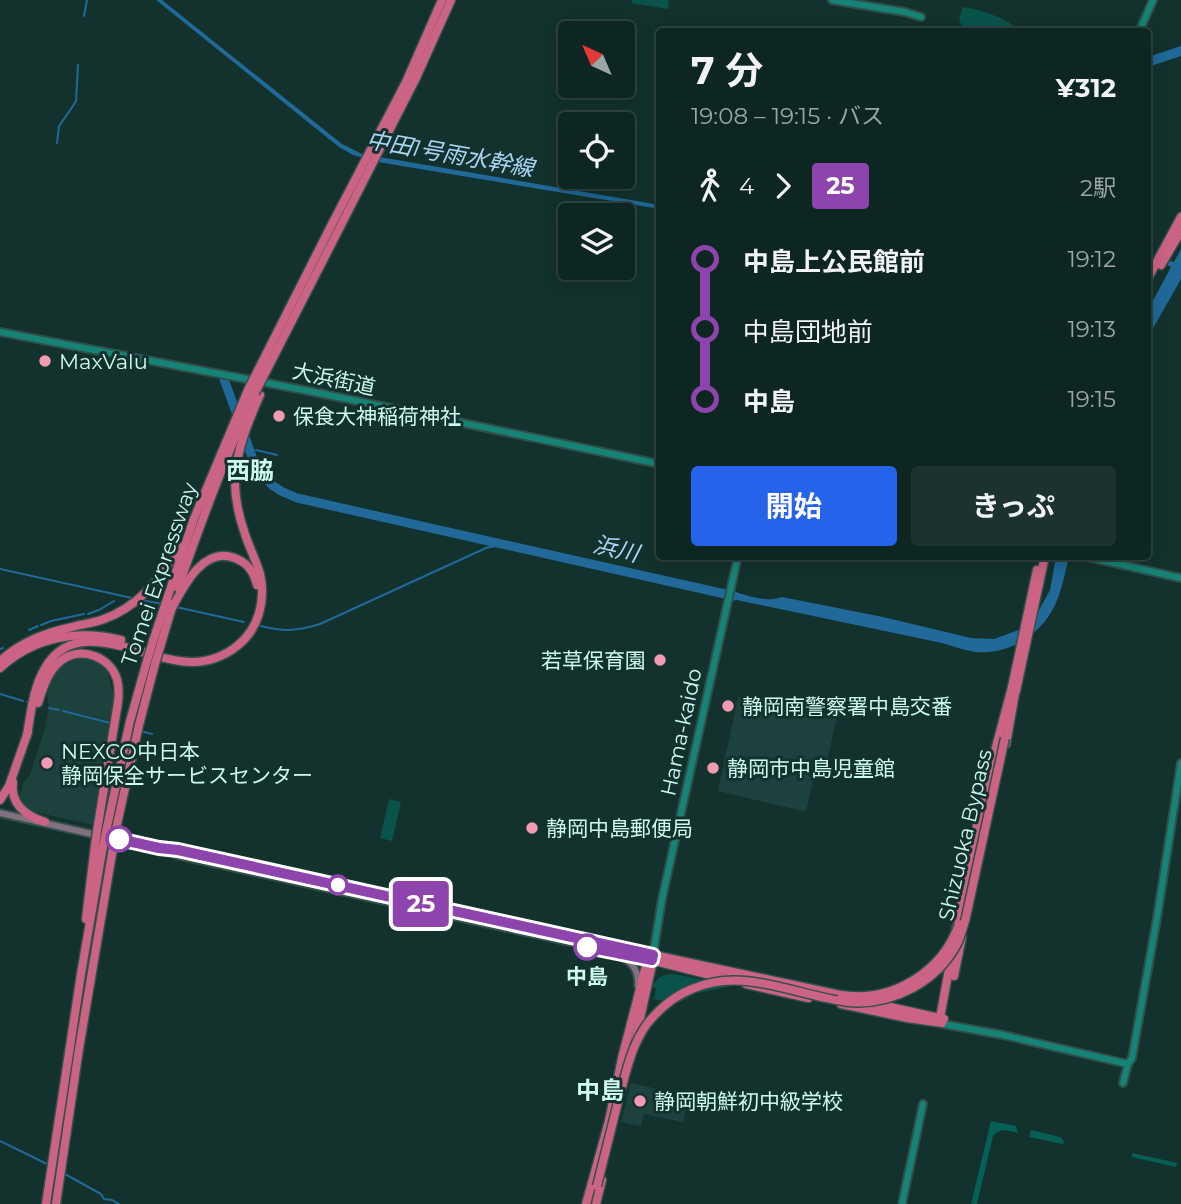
<!DOCTYPE html>
<html lang="ja">
<meta charset="utf-8">
<style>
body{margin:0;font-family:Montserrat,"Noto Sans JP",sans-serif;background:#1c322f;color:#f1f3f6;height:100vh;display:flex;flex-direction:column;font-size:26px;white-space:nowrap}
*{box-sizing:border-box;margin:0}
p{font-size:23px;color:#9ba5a5}
.icon{flex:none;width:38px;height:38px;fill:none;stroke:currentColor;stroke-width:2;stroke-linecap:round;stroke-linejoin:round}
.map{position:relative;flex:1;overflow:hidden}
.drawer{position:absolute;left:656px;top:28px;width:495px;height:532px;display:flex;flex-direction:column;background:#0e2622;border-radius:7px;box-shadow:0 4px 18px #0003,0 0 0 2px #2e4340}
.drawer>*{flex:none}
.badge{padding:0 14px;border-radius:5px;font-size:24px;line-height:46px}
.needle{width:46px;rotate:316deg}
.tools{position:absolute;left:558px;top:21px;display:grid;gap:14px}
.tools a{display:grid;place-items:center;width:77px;height:77px;border-radius:7px;background:#0e2622;box-shadow:0 4px 18px #0003,0 0 0 2px #2e4340;font-size:35px}
.map>.badge{position:absolute;translate:-50% -50%;box-shadow:0 0 0 4px #fff}
.legs{display:flex;align-items:center;gap:10px;height:77px;padding:0 35px;font-size:23px}
.legs p{margin-inline-start:auto}
.overview{display:flex;align-items:center;justify-content:space-between;height:119px;padding:0 35px}
h1{font-size:38px;font-weight:700;line-height:52px}
.primary-button{display:flex;gap:14px;margin-top:auto;padding:14px 35px}
.primary-button a{flex:1;height:80px;border-radius:7px;background:#2563eb;color:#fff;font-size:28px;font-weight:700;line-height:80px;text-align:center}
.primary-button a+a{background:#1c322f;color:#f1f3f6}
ul{padding:0 35px;list-style:none}
li{display:flex;align-items:center;gap:24px;height:70px;font-size:26px}
li i{display:grid;place-items:center;width:10px;height:100%;margin:0 9px;background:currentColor}
li i::after{content:'';width:18px;height:18px;margin:-9px;border:5px solid;border-radius:50%;background:#0e2622}
li p{margin-inline-start:auto}
li:first-child i{background:linear-gradient(#0000 50%,currentColor 0)}
li:last-child i{background:linear-gradient(currentColor 50%,#0000 0)}
.map>svg:first-child{display:block}
</style>
<div class="map">
<svg width="1181" height="1204" viewBox="0 0 1181 1204">
<rect width="100%" height="100%" fill="#13322d"/>
<g fill="#1d413c">
<polygon points="79,658 94,661 102,666 108,673 113,693 113,707 93,825 35,812 26,807 19,799 23,783 30,775 45,728 49,705 47,694 51,678 62,665"/>
<polygon points="738,697 829,706 829,709 838,711 825,771 815,770 806,812 718,791"/>
<polygon points="631,1083 689,1096 683,1122 644,1114 641,1126 621,1122"/>
</g>
<g fill="#0a534a">
<polygon points="632,0 669,0 668,9 631,3"/>
<path d="M 963,7 C 983,10 1006,18 1021,31 L 964,31 L 959,19 Z"/>
<polygon points="389,799 401,802 392,841 380,838"/>
<path d="M 674,974 L 728,985 L 727,987 L 697,993 L 676,1004 L 650,998 L 654,998 L 656,988 L 652,987 C 657,977 664,974 674,974 Z"/>
</g>
<g fill="#076056">
<path d="M 991,1121 L 1016,1126 L 1018,1133 C 1008,1131 1000,1127 993,1136 L 977,1204 L 971,1204 Z"/>
<polygon points="1031,1130 1060,1137 1064,1141 1063,1144 1029,1137"/>
<polygon points="1132,1153 1177,1163 1176,1167 1132,1157"/>
</g>
<g fill="#206998">
<polygon points="156,0 162,0 342,144 362,154 660,205 660,209 378,162 353,155 339,147"/>
<polygon points="1181,46 1181,56 1148,67 1148,57"/>
<polygon points="1181,249 1181,279 1148,337 1148,310 1171,267 1167,265 1170,261 1174,262"/>
<path d="M 1056,557 L 1069,557 C 1065,572 1062,590 1055,605 C 1041,635 1009,655 975,652 C 964,650 953,646 942,643 L 732,599 L 723,596 L 725,589 C 741,593 765,604 782,597 L 883,617 L 971,638 L 994,639 L 1019,630 L 1039,610 L 1050,590 Z"/>
</g>
<g fill="none" stroke-linecap="round" stroke-linejoin="round">
<g stroke="#206998" stroke-width="2">
<polyline points="84,16 87,0"/>
<polyline points="57,143 59,126 71,109 76,101 78,65"/>
<polyline points="256,450 277,455"/>
<polyline points="0,569 132,598"/>
<polyline points="141,600 163,604"/>
<polyline points="176,607 244,622"/>
<polyline points="88,614 99,610 114,601"/>
<polyline points="41,625 51,621 84,614"/>
<path d="M 261,626 C 284,632 297,631 320,624 L 486,548 L 504,544"/>
<polyline points="29,630 38,626"/>
<polyline points="1,649 3,648"/>
<polyline points="0,694 23,701"/>
<polyline points="27,702 28,702"/>
<polyline points="49,708 59,710"/>
<polyline points="63,711 110,723"/>
<polyline points="144,732 152,734"/>
<polyline points="0,1141 49,1165"/>
<polyline points="63,1173 101,1194 104,1199 112,1200 119,1204"/>
</g>
<polyline stroke="#206998" stroke-width="9" points="224,379 254,462 259,471 272,485 281,491 297,498 734,596"/>
<g stroke="#31504a" stroke-width="10">
<g id="secondary">
<polyline points="832,0 905,12 921,17"/>
<polyline points="1139,32 1153,0"/>
<polyline points="0,332 309,391 660,464"/>
<polyline points="1083,556 1181,578"/>
<polyline points="653,955 662,899 738,556"/>
<polyline points="943,1024 1003,1035 1128,1064"/>
<polyline points="1123,1083 1128,1064 1132,1058 1157,918 1181,763"/>
<polyline points="902,1204 923,1104"/>
</g>
</g>
<g stroke="#31504a" stroke-width="10">
<g id="primary">
<polyline points="0,813 92,834"/>
<polyline points="119,839 159,848 179,850 649,954"/>
<polyline points="165,850 177,855 648,959"/>
<path d="M 620,956 C 633,962 639,971 638,986"/>
</g>
</g>
<g stroke="#31504a" stroke-width="11">
<g id="highway">
<polyline points="332,224 406,82 442,0"/>
<polyline points="340,227 416,78 451,0"/>
<polyline points="1161,265 1181,231"/>
<polyline points="1148,278 1181,217"/>
<path d="M 178,588 C 201,522 225,456 255,393"/>
<path d="M 172,608 C 184,585 205,544 237,559 C 249,564 254,573 257,585"/>
<polyline points="153,641 193,521 248,390"/>
<polyline points="161,644 173,604"/>
<path d="M 0,661 C 21,642 45,633 72,627 C 83,624 94,623 104,619 C 138,607 162,578 179,546"/>
<path d="M 0,668 C 34,637 77,629 121,640"/>
<polyline points="1012,687 1037,570"/>
<polyline points="1016,691 1045,556"/>
<path d="M 38,703 C 43,688 48,670 62,660 C 82,646 110,657 117,679 C 119,687 119,694 118,702 L 98,825"/>
<path d="M 27,735 C 31,713 33,688 45,668 C 77,612 147,663 193,662 C 208,662 225,656 237,646 C 259,629 266,600 260,574 C 256,560 249,547 245,534 C 239,517 235,499 235,481 C 236,451 248,422 260,395"/>
<polyline points="1006,744 1016,688"/>
<path d="M 13,782 C 10,804 26,816 45,822"/>
<polyline points="0,800 9,786 28,732"/>
<polyline points="107,827 130,721 147,661"/>
<polyline points="116,829 139,725 155,664"/>
<polyline points="86,919 95,845"/>
<polyline points="956,930 983,796 1012,687"/>
<polyline points="651,960 730,980"/>
<polyline points="954,976 962,937"/>
<polyline points="746,984 808,998"/>
<polyline points="868,1002 944,1019"/>
<polyline points="841,1004 907,1018 942,1023"/>
<polyline points="942,1022 940,1018 952,953"/>
<polyline points="635,1041 652,965"/>
<polyline points="46,1204 81,974 103,846"/>
<polyline points="56,1204 79,1049 113,848"/>
<polyline points="586,1204 609,1121 622,1058 649,954 845,996"/>
<polyline points="596,1204 602,1180"/>
</g>
</g>
<use href="#secondary" stroke="#158476" stroke-width="6"/>
<use href="#primary" stroke="#82707e" stroke-width="6"/>
<use href="#highway" stroke="#cb6384" stroke-width="8"/>
<g stroke="#31504a" stroke-width="11" stroke-linecap="butt">
<g id="highway-bridge">
<polyline points="248,390 332,224"/>
<polyline points="255,393 340,227"/>
<polyline points="147,661 153,641"/>
<polyline points="155,664 161,644"/>
<polyline points="95,845 98,825"/>
<polyline points="103,846 107,827"/>
<polyline points="113,848 116,829"/>
<path d="M 842,995 C 892,1003 942,972 959,924"/>
<path d="M 597,1186 C 604,1157 612,1127 619,1098 C 626,1073 631,1046 647,1024 C 659,1009 674,996 692,989 C 744,966 796,996 848,1002 C 892,1006 938,982 958,942 C 961,934 964,925 966,917 L 1005,738"/>
</g>
</g>
<use href="#highway-bridge" stroke="#cb6384" stroke-width="8"/>
</g>
<g fill="none" stroke-linecap="round" stroke-linejoin="round">
<g stroke="#fff" stroke-width="16">
<polyline id="line-1" points="119,839 159,848 178,850 653,955 652,960 587,947"/>
</g>
<use href="#line-1" stroke="#8e44ad" stroke-width="10"/>
</g>
<g fill="#f19ab2" stroke="#13322d" stroke-width="2.5">
<circle cx="45" cy="361" r="7"/>
<circle cx="279" cy="416" r="7"/>
<circle cx="660" cy="660" r="7"/>
<circle cx="728" cy="706" r="7"/>
<circle cx="47" cy="763" r="7"/>
<circle cx="713" cy="768" r="7"/>
<circle cx="532" cy="828" r="7"/>
<circle cx="640" cy="1101" r="7"/>
</g>
<g fill="#fff" stroke="#8e44ad" stroke-width="3.5">
<circle cx="119" cy="839" r="12"/>
<circle cx="338" cy="885" r="9"/>
<circle cx="587" cy="947" r="12"/>
</g>
<g text-anchor="middle" dominant-baseline="central" stroke-width="6" stroke-linejoin="round" paint-order="stroke">
<g font-size="21" fill="#ccf9f0" stroke="#13322d" text-anchor="start">
<text x="59" y="361">MaxValu</text>
<text x="293" y="416">保食大神稲荷神社</text>
<text x="646" y="660" text-anchor="end">若草保育園</text>
<text x="742" y="706">静岡南警察署中島交番</text>
<text x="61" y="751">NEXCO中日本<tspan x="61" dy="24">静岡保全サービスセンター</tspan></text>
<text x="727" y="768">静岡市中島児童館</text>
<text x="546" y="828">静岡中島郵便局</text>
<text x="654" y="1101">静岡朝鮮初中級学校</text>
</g>
<g font-size="21" fill="#ccf9f0" stroke="#13322d">
<text transform="translate(334 379) rotate(12)">大浜街道</text>
<text transform="translate(159 574) rotate(-71)">Tomei Expressway</text>
<text transform="translate(681 732) rotate(-78)">Hama-kaido</text>
<text transform="translate(965 835) rotate(-77)">Shizuoka Bypass</text>
</g>
<g font-size="21" font-weight="bold" fill="#ccf9f0" stroke="#13322d">
<text x="587" y="976">中島</text>
</g>
<g font-size="23" font-style="italic" fill="#abd5f5" stroke="#13322d">
<text transform="translate(450 154) rotate(10)">中田1号雨水幹線</text>
<text transform="translate(616 549) rotate(13)">浜川</text>
</g>
<g font-size="24" font-weight="bold" fill="#ccf9f0" stroke="#13322d">
<text x="250" y="470">西脇</text>
<text x="600" y="1090">中島</text>
</g>
</g>
</svg>
<div class="tools">
<a><svg class="needle" viewBox="-14 -14 28 28"><path d="M0-13l5 13h-10z" fill="#e53935"/><path d="M0 13l5-13h-10z" fill="#9ba5a5"/></svg></a>
<a><svg class="icon" aria-label="locate" viewBox="0 0 24 24"><circle cx="12" cy="12" r="6"/><path d="M12 2v4M12 18v4M2 12h4M18 12h4"/></svg></a>
<a><svg class="icon" aria-label="layers" viewBox="0 0 24 24"><path d="M12 4l9 5-9 5-9-5zM3 14l9 5 9-5"/></svg></a>
</div>
<b class="badge" style="left:421px;top:904px;background:#8e44ad;color:#fff">25</b>
<section class="drawer">
<div class="overview"><div><h1>7 分</h1><p>19:08 – 19:15 · バス</p></div><b>¥312</b></div>
<div class="legs"><svg class="icon" aria-label="walk" viewBox="0 0 24 24"><circle cx="13" cy="4" r="2"/><path d="M13 8l-2 6 4 7M11 14l-3 7M7 12l3-4h3l4 4"/></svg>4<svg class="icon" aria-label="forward" viewBox="0 0 24 24"><path d="M9 5l7 7-7 7"/></svg><b class="badge" style="background:#8e44ad;color:#fff">25</b><p>2駅</p></div>
<ul>
<li><i style="color:#8e44ad"></i><b>中島上公民館前</b><p>19:12</p></li>
<li><i style="color:#8e44ad"></i><span>中島団地前</span><p>19:13</p></li>
<li><i style="color:#8e44ad"></i><b>中島</b><p>19:15</p></li>
</ul>
<div class="primary-button"><a>開始</a><a>きっぷ</a></div>
</section>
</div>
